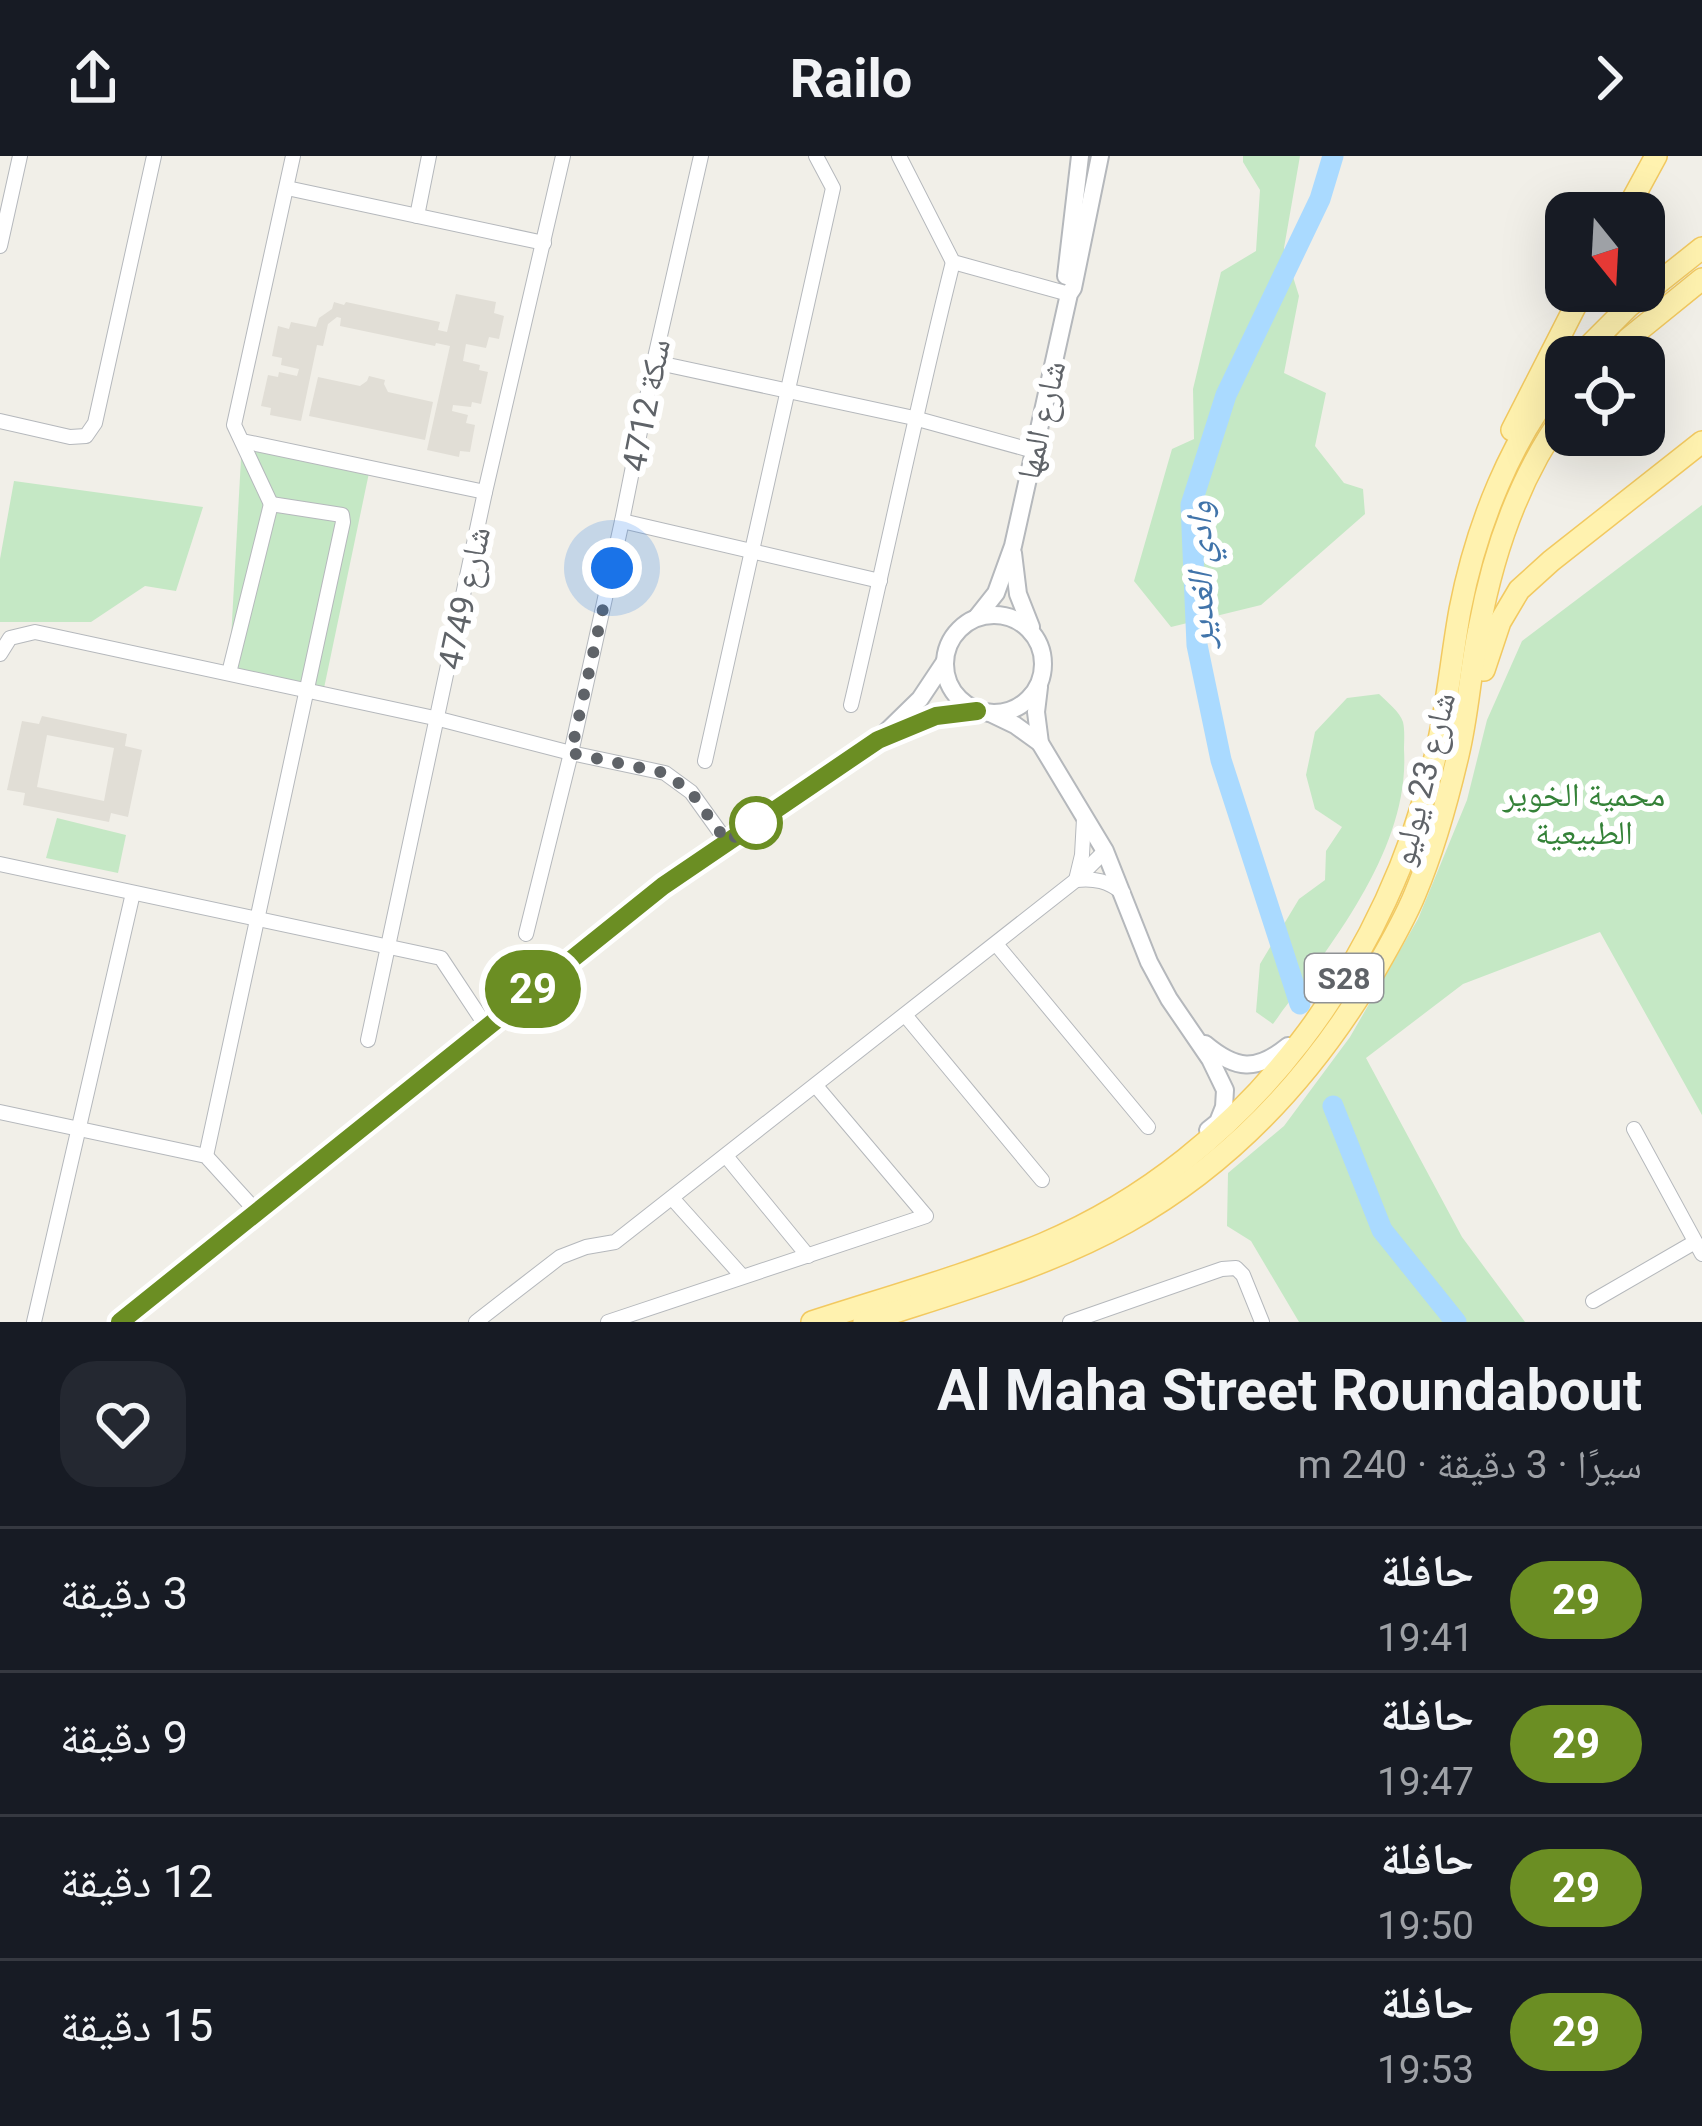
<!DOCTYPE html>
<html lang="ar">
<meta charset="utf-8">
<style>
body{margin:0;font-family:Roboto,"Noto Naskh Arabic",sans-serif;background:#242831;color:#f1f3f6;direction:rtl;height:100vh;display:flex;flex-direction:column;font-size:45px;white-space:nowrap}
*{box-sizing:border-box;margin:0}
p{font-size:39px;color:#9ea1a6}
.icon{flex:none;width:66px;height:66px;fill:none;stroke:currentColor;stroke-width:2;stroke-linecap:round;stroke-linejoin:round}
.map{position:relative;height:1166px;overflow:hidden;direction:ltr}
.drawer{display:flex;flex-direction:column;background:#171b24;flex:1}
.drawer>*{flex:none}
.badge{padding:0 24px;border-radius:39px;font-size:42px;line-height:78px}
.needle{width:78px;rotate:162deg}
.fabs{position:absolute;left:1545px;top:36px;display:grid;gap:24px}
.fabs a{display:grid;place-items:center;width:120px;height:120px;border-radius:24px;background:#171b24;box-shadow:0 12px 48px #0002;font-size:60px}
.you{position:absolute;width:60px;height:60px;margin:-30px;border:9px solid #fff;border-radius:50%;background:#1a73e8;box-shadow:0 0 0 18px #1a73e833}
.map>.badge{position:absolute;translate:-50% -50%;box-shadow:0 0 0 6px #fff}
.round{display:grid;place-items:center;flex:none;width:126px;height:126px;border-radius:36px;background:#242831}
.overview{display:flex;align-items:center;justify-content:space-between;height:204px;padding:0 60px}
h1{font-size:57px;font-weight:700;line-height:90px}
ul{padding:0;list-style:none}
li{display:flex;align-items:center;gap:36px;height:144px;padding:0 60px;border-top:3px solid #363941}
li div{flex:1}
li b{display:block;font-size:45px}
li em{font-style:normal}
li .badge{min-width:132px;font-weight:700;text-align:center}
header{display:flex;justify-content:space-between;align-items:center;height:156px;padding:0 60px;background:#171b24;font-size:54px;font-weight:700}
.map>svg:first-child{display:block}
</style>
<header><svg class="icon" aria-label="forward" viewBox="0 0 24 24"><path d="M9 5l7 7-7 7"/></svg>Railo<svg class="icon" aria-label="share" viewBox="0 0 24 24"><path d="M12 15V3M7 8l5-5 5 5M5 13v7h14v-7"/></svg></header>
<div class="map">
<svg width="1702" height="1166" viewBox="0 0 1702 1166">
<rect width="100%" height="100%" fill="#f1efe8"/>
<g fill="#e1ded6" fill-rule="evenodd">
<polygon points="456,138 496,146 494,157 504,160 499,183 489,181 486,192 466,188 463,205 480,209 479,214 488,216 481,248 472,246 471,251 453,249 452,255 468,259 466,267 475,269 470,296 460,295 459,301 427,294 450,190 436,187 435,190 340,170 341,162 337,161 328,168 323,190 317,189 301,265 270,259 271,252 261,250 268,219 278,221 279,216 297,220 299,213 281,209 282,202 272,200 278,170 289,173 291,166 316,171 319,162 332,153 334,146 344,149 346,146 440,166 438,174 447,176"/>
<polygon points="369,220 385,224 384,228 388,236 433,246 425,284 309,260 318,221 360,230 367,225"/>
<path d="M 42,560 L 127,578 L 125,590 L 142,594 L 128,661 L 111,657 L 109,666 L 23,649 L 25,637 L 7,634 L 22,565 L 39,568 ZM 47,579 L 114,592 L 104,645 L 37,631 Z"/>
</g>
<g fill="#c5e8c5">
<polygon points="1243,0 1300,0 1284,92 1299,140 1284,217 1326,237 1315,290 1344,327 1363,333 1365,358 1261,449 1171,471 1134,425 1172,293 1194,283 1193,233 1221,116 1256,95 1260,34 1243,6"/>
<polygon points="242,285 370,312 323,537 229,519"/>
<polygon points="14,325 203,351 176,435 145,430 91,466 0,466 0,403"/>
<polygon points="1702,349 1702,959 1600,776 1463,828 1366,902 1462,1081 1525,1166 1299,1166 1251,1085 1227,1070 1228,1017 1284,970 1350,881 1418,763 1467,644 1487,564 1522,485"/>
<path d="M 1379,538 C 1387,546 1400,556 1403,566 C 1405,574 1404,586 1404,594 C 1410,694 1329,791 1273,868 L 1256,856 L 1260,808 L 1299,743 L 1325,724 L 1326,695 L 1342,671 L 1315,653 L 1306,619 L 1315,576 L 1347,542 Z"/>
<polygon points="57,662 126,679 118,717 46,702"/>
</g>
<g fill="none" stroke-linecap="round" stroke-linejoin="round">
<g stroke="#aadaff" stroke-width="21">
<polyline points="1300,848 1221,604 1197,489 1191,349 1226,239 1320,43 1333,0"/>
<polyline points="1333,950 1382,1074 1456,1166"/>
</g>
<g stroke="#b5b8bc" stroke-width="16">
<g id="minor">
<polyline points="899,0 953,106 1069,138"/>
<polyline points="287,32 544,87"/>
<polyline points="417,60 429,0"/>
<polyline points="0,90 20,0"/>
<polyline points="654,206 914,262 1034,295"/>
<polyline points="0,265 70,281 86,280 95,267 154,0"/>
<polyline points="242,285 485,336"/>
<polyline points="271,348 234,269 293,0"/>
<polyline points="622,365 880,425"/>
<polyline points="0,498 10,482 35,476 439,563 571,597 665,617 691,636 727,686"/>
<path d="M 851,549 C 886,401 916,253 953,106"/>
<polyline points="705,605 833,32 816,0"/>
<path d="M 1084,663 L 1082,699 L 1076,724 C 1095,722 1108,725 1123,737"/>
<polyline points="0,708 441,802 486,870"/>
<polyline points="526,778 571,597 622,365 654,206 701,0"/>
<polyline points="996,788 1148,971"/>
<polyline points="905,859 1042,1024"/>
<polyline points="368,884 485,336 563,0"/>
<polyline points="0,956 206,1000 256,1055"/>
<polyline points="1634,973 1702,1098"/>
<polyline points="206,1000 343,366 342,359 271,348 229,517"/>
<polyline points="726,1000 808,1100"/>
<polyline points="672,1042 742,1120"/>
<polyline points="1593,1145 1695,1086"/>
<polyline points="34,1166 133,737"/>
<polyline points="476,1166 560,1101 586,1091 615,1086 1076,724 1105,695"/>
<polyline points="608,1166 926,1060 816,930"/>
<polyline points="1070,1166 1222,1113 1236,1112 1243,1119 1262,1166"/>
</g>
</g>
<g stroke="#b5b8bc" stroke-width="20">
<g id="tertiary">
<polyline points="1066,120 1080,0"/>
<polyline points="1013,397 1018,438 1031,471"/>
<circle cx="994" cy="508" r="49"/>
<polyline points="977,461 996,437 1013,390 1069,138 1073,132 1100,0"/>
<polyline points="1039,531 1036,556 1040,587 1105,695 1149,806 1169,843 1210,903 1225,934 1224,951 1218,966 1208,974"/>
<polyline points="990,557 1015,569 1040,587"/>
<polyline points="890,579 936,560 978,555"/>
<path d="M 1205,888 C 1236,914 1256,916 1288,890"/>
<polyline points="119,1166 663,730 878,584 920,543 944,507"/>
</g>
</g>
<g stroke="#f2c960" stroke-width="24">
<g id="primary">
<polyline points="1625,57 1656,0"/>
<polyline points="1578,201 1629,150 1702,92"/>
<polyline points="1611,201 1628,183 1702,123"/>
<polyline points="1512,274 1583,135"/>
<polyline points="1484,514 1500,466 1519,434 1551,405 1702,286"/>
<path d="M 812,1166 C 889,1141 968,1119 1043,1088 C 1249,1001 1392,802 1438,588 C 1448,544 1452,498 1460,454 C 1476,371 1511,281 1566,216"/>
<path d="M 864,1166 C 952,1137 1045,1112 1127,1066 C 1232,1007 1312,920 1373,818 C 1388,792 1404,765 1415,738 C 1434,693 1447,646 1458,599 C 1468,558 1470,515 1479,473 C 1493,397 1519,320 1566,256"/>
</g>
</g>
<use href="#minor" stroke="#fff" stroke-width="14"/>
<use href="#tertiary" stroke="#fff" stroke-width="16"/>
<use href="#primary" stroke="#fff2af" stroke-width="21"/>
</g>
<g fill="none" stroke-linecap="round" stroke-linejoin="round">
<g stroke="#fff" stroke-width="27">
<polyline id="line" points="120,1166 663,730 878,584 936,560 977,555"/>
</g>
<use href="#line" stroke="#6b8e23" stroke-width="18"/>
<polyline stroke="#5f6368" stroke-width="12" stroke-dasharray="0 21.6" points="612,412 571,597 665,617 691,636 727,686 756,667"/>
</g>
<circle fill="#fff" stroke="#6b8e23" stroke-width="6" cx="756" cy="667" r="24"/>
<g text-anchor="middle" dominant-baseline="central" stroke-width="12" stroke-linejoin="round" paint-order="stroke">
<rect fill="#fff" stroke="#8f9295" stroke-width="3" x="1305" y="798" width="78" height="48" rx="9"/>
<g font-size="30" font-weight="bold" fill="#5f6368">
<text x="1344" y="822">S28</text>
</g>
<g font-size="33" fill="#5f6368" stroke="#fff">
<text transform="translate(646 249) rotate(-79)">سكة 4712</text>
<text transform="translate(1041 264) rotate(-77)">شارع المها</text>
<text transform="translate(464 442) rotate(-78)">4749 شارع</text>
<text transform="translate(1423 623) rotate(-76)">شارع 23 يوليو</text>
</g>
<g font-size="33" fill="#348238" stroke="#fff">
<text x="1584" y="638">محمية الخوير<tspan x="1584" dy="38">الطبيعية</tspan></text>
</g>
<g font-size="36" font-style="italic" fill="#4174aa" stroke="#fff">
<text transform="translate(1200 418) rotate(-91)">وادي الغدير</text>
</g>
</g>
</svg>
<div class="fabs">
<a><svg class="needle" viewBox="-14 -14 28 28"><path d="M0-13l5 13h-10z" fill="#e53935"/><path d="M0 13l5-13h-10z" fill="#9ea1a6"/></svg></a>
<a><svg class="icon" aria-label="locate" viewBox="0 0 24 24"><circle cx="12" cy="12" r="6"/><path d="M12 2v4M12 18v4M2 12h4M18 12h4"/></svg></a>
</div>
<div class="you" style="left:612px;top:412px"></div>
<b class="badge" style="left:533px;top:833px;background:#6b8e23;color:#fff">29</b>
</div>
<section class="drawer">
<div class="overview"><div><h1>Al Maha Street Roundabout</h1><p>سيرًا · 3 دقيقة · 240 m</p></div><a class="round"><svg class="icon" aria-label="heart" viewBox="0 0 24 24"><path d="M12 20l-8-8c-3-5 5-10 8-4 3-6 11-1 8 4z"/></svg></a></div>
<ul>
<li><span class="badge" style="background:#6b8e23;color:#fff">29</span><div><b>حافلة</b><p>19:41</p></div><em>3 دقيقة</em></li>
<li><span class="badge" style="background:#6b8e23;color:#fff">29</span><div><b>حافلة</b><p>19:47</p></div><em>9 دقيقة</em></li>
<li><span class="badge" style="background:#6b8e23;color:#fff">29</span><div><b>حافلة</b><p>19:50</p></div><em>12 دقيقة</em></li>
<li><span class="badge" style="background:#6b8e23;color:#fff">29</span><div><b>حافلة</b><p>19:53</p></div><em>15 دقيقة</em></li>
</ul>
</section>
